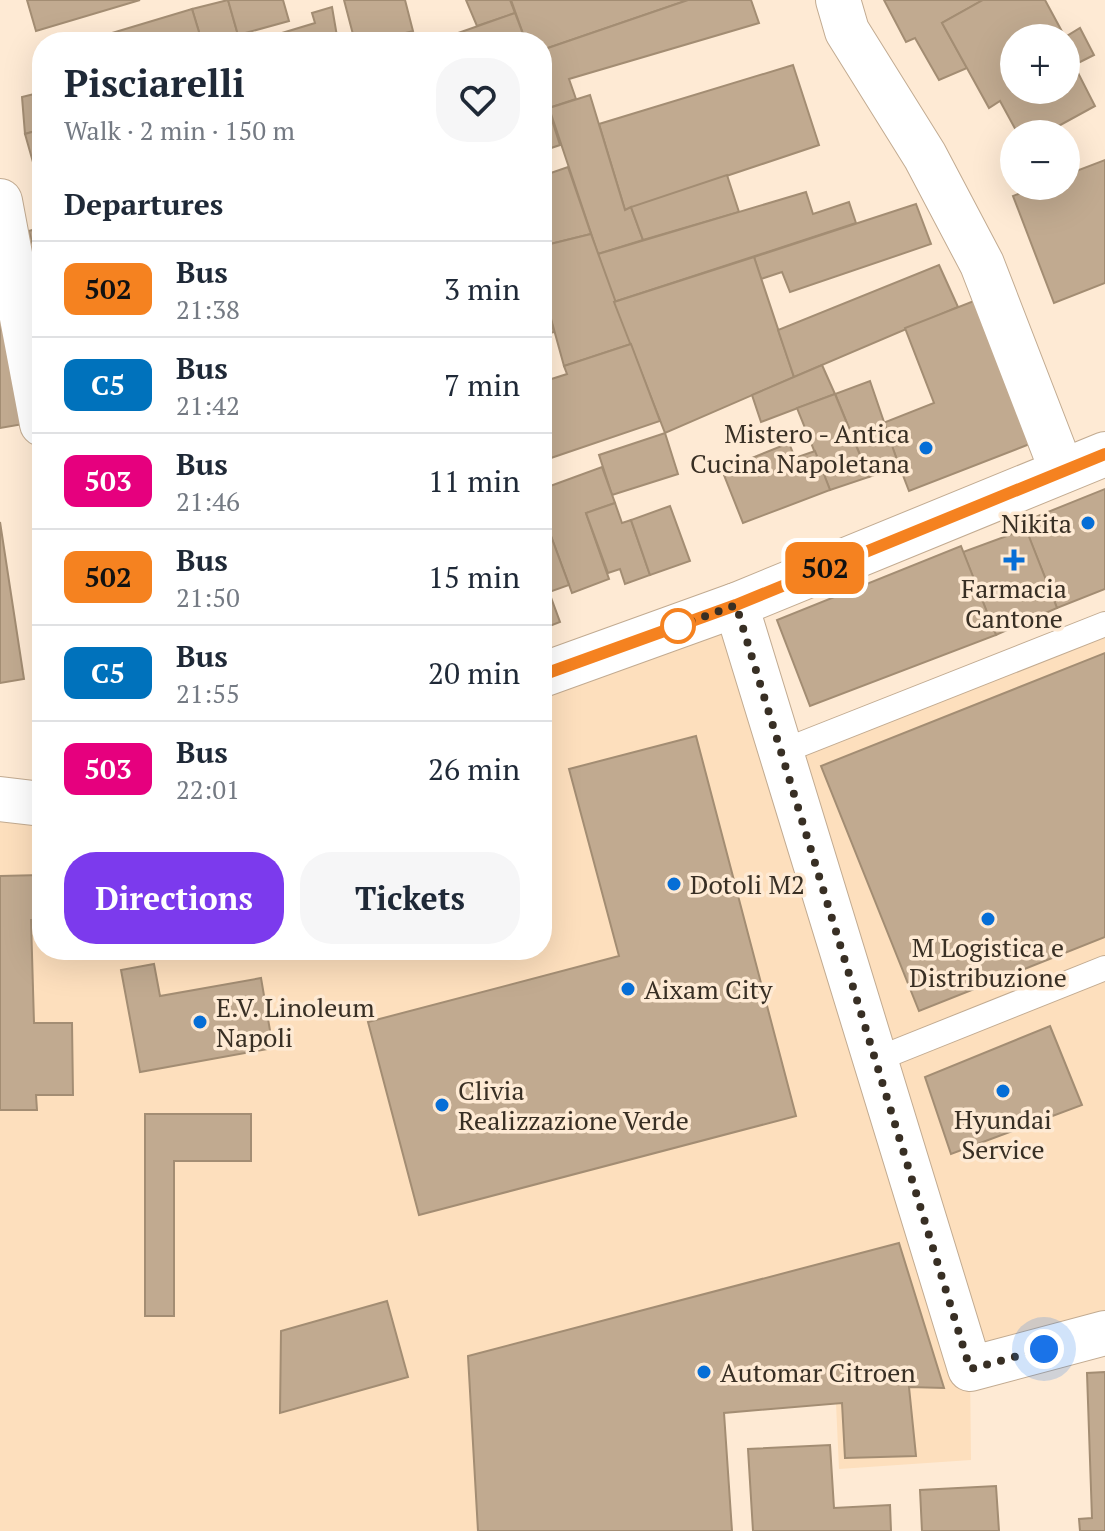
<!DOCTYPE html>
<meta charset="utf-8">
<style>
body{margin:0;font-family:"PT Serif",serif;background:#f6f6f7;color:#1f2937;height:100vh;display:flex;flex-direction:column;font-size:30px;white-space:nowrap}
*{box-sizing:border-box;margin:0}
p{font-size:26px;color:#747a83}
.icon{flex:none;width:44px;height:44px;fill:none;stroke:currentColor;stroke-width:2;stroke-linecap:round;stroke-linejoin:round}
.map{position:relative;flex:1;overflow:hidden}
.side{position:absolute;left:32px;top:32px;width:520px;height:928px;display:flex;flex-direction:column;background:#fff;border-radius:32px;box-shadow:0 8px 32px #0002}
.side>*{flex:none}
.badge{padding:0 16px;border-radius:12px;font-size:28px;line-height:52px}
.fabs{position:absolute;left:1000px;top:24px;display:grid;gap:16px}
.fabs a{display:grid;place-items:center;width:80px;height:80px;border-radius:50%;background:#fff;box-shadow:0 8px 32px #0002;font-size:40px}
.you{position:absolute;width:40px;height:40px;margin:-20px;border:6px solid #fff;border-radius:50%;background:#1a73e8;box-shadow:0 0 0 12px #1a73e833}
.map>.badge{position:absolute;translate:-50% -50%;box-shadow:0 0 0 4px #fff}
h2{padding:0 32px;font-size:30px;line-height:72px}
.round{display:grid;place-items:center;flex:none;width:84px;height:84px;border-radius:32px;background:#f6f6f7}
.summary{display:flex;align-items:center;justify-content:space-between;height:136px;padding:0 32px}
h1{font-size:38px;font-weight:800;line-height:60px}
.primary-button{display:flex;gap:16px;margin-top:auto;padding:16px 32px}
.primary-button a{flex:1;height:92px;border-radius:32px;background:#7c3aed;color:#fff;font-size:32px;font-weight:800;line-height:92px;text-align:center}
.primary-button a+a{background:#f6f6f7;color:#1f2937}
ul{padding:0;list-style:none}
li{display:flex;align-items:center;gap:24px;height:96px;padding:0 32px;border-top:2px solid #e0e1e3}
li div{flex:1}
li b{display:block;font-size:30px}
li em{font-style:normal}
li .badge{min-width:88px;font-weight:700;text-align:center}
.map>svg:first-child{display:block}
</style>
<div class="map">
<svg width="1105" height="1531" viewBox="0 0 1105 1531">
<rect width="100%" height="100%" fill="#feead4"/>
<polygon fill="#fddfbd" points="726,593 796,741 1105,611 1105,1332 970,1369 971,1460 839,1469 836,1403 724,1413 732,1531 0,1531 0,789 42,796 42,950 542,950 542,662"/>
<g fill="#c1aa90" stroke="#a38d73" stroke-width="2" fill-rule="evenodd">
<polygon points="27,0 140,0 36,31"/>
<polygon points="228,0 240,42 202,42 192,9"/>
<polygon points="228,0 283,0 289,21 238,35"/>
<polygon points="344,0 405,0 413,31 372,42 355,42"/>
<polygon points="466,0 510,0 515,13 477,26"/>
<polygon points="511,0 688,0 542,50 542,42 526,42"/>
<polygon points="688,0 751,0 759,23 569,79 576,99 549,108 542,89 542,50"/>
<polygon points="884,0 983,0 942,23 967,68 939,80 915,38 906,42"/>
<path d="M 983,0 L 1045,0 L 1065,37 L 1080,28 L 1094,55 L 1074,65 L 1095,106 L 1044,134 L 1018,134 L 1000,101 L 989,108 L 942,23 ZM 1014,38 L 1066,38 L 1066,90 L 1014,90 Z"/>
<polygon points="332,7 338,42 285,42 282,33 315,23 312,13"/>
<polygon points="192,9 202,42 82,42"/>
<polygon points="515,13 526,42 445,42 444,38"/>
<polygon points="793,65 819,145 625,210 599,124"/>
<polygon points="542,89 560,145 542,151"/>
<polygon points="42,92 42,129 25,134 22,97"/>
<polygon points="590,95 625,210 631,207 643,240 598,254 549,108"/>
<polygon points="42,129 42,194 25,134"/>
<polygon points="1105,160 1105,283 1054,303 1013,196 1038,186 1066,186 1066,175"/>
<polygon points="568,167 591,234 542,246 542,176"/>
<polygon points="727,175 739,212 643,240 631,207"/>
<polygon points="806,192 813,214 849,202 856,223 614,302 598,254"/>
<polygon points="916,204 931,244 790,292 782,272 761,279 754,257"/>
<polygon points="42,227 42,276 41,277 29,231"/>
<polygon points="591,234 631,344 564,366 542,286 542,246"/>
<polygon points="754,257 794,377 665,433 614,302"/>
<polygon points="939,265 958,307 794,377 778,330"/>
<polygon points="542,286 554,332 542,335"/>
<polygon points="0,295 35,422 0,428"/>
<polygon points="984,297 1040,440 909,491 883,423 934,403 905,328"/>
<polygon points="631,344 660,421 542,461 542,382 567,374 564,366"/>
<polygon points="822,365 835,394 761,422 752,395"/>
<polygon points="870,381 899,466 869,477 835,394"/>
<polygon points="835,394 869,477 830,490 797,408"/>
<polygon points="665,433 678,474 612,495 599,455"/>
<polygon points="789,443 795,458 815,451 830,490 743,523 722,470"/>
<polygon points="602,467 615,503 586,513 609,579 572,593 548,528 542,530 542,489"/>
<polygon points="1105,489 1105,589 1057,608 1023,522"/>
<polygon points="615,503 622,523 631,520 650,575 625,584 620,569 608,573 586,513"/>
<polygon points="670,506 690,561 650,575 631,520"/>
<polygon points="0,522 24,679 0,683"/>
<polygon points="548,528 569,585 549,592 560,622 542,629 542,530"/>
<polygon points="1026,529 1057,608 996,635 963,552"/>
<polygon points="961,546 996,635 810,706 777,620"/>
<polygon points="1105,653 1105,937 919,1011 821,766"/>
<polygon points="696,736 796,1116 419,1215 368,1022 619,956 569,769"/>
<polygon points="41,875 42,920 31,920 34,1023 72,1023 73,1095 36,1095 37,1110 0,1110 0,876"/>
<polygon points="154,964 160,996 261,978 273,1048 140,1072 121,970"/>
<polygon points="1050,1026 1082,1105 951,1154 925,1077"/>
<polygon points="145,1114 251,1114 251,1161 174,1161 174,1316 145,1316"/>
<polygon points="899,1243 944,1388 909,1387 916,1456 845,1458 842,1403 724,1413 732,1531 478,1531 468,1356"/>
<polygon points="387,1301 408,1377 280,1413 281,1331"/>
<polygon points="1105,1372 1105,1531 1080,1531 1079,1519 1092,1518 1087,1373"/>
<polygon points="830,1445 834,1508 890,1505 891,1531 753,1531 748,1449"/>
<polygon points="996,1486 999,1531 922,1531 920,1490"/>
</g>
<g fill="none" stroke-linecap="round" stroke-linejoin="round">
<g stroke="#c2ab91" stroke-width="26">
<g id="lane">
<polyline points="781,752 1105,624"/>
<polyline points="875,1060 1105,968"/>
</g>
</g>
<g stroke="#c2ab91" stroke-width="46">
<g id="street">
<polyline points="838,0 847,31 925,156 982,264 1062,471"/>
<polyline points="0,201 42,424"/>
<polyline points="736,605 970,1369 1105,1333"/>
<polyline points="542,675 736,605 1105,454"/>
<polyline points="0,799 42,804"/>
</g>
</g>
<use href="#lane" stroke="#fff" stroke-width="24"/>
<use href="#street" stroke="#fff" stroke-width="44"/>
</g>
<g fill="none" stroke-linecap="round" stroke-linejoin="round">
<g stroke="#fff" stroke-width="18">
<polyline id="line" points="542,675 736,605 1105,454"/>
</g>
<use href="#line" stroke="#f58220" stroke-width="12"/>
<polyline stroke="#382f24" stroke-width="8" stroke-dasharray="0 14.4" points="678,626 736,605 970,1369 1044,1349"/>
</g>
<g fill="#066ed6" stroke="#feead4" stroke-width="3">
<circle cx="926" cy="448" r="8"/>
<circle cx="1088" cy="523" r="8"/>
<path d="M1010 548h8v8h8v8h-8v8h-8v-8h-8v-8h8z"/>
<circle cx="674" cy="884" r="8"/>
<circle cx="988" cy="919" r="8"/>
<circle cx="628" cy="989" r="8"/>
<circle cx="200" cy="1022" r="8"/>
<circle cx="1003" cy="1091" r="8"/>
<circle cx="442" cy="1105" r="8"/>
<circle cx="704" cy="1372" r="8"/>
</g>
<circle fill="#fff" stroke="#f58220" stroke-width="4" cx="678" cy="626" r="16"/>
<g text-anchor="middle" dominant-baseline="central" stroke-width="7" stroke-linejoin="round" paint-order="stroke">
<g font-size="26" fill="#382f24" stroke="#feead4" text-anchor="start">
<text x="910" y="433" text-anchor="end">Mistero - Antica<tspan x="910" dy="30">Cucina Napoletana</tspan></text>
<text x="1072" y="523" text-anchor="end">Nikita</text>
<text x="1014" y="588" text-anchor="middle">Farmacia<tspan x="1014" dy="30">Cantone</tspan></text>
<text x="690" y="884">Dotoli M2</text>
<text x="988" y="947" text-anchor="middle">M Logistica e<tspan x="988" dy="30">Distribuzione</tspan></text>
<text x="644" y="989">Aixam City</text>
<text x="216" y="1007">E.V. Linoleum<tspan x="216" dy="30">Napoli</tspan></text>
<text x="458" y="1090">Clivia<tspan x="458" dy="30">Realizzazione Verde</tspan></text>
<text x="1003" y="1119" text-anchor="middle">Hyundai<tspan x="1003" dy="30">Service</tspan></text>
<text x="720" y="1372">Automar Citroen</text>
</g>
</g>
</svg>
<div class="fabs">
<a>+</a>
<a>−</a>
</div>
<div class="you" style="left:1044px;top:1349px"></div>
<b class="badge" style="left:825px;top:568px;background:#f58220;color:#111">502</b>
<section class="side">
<div class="summary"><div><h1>Pisciarelli</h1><p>Walk · 2 min · 150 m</p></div><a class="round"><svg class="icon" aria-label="heart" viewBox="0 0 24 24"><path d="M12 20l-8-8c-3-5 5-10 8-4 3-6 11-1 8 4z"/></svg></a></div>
<h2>Departures</h2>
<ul>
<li><span class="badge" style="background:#f58220;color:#111">502</span><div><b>Bus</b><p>21:38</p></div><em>3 min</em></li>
<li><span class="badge" style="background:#0072bc;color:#fff">C5</span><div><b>Bus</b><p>21:42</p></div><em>7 min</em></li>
<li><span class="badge" style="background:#e6007e;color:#fff">503</span><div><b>Bus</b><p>21:46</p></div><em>11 min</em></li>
<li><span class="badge" style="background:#f58220;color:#111">502</span><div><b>Bus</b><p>21:50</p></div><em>15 min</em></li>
<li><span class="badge" style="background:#0072bc;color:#fff">C5</span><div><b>Bus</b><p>21:55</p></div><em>20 min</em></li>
<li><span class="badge" style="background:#e6007e;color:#fff">503</span><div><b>Bus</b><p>22:01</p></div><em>26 min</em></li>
</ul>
<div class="primary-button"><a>Directions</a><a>Tickets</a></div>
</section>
</div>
